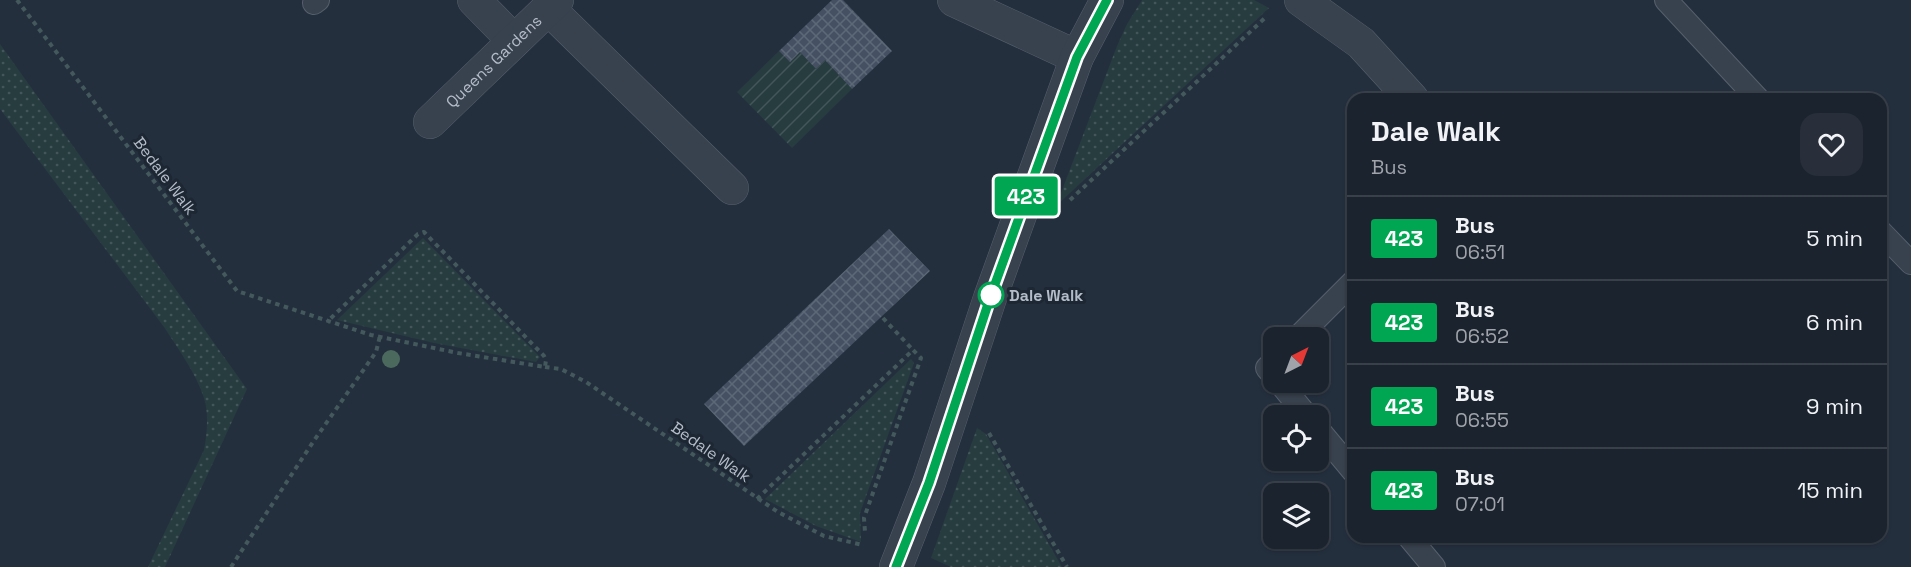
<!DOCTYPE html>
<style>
body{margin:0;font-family:"Space Grotesk",sans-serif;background:#282f3a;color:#f1f3f6;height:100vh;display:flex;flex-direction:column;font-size:22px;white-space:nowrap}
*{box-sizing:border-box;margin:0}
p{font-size:20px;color:#a0a4aa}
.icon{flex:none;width:33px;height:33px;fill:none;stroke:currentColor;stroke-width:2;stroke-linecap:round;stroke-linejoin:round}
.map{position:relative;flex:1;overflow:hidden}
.drawer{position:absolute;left:1347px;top:93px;width:540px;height:450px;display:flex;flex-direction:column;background:#1b232e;border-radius:18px;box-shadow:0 2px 4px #0004,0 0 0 2px #39404a}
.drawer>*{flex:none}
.badge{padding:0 12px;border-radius:4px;font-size:21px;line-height:39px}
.needle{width:39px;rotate:42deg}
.buttons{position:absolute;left:1263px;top:327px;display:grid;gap:12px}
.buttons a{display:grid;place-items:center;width:66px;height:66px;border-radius:12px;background:#1b232e;box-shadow:0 2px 4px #0004,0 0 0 2px #39404a;font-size:30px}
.map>.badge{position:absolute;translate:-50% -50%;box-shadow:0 0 0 3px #fff}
.round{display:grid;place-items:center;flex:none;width:63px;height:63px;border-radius:18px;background:#282f3a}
.summary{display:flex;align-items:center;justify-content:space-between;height:102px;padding:0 24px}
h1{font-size:28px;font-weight:700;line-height:45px}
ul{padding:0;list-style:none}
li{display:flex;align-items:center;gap:18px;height:84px;padding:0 24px;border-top:2px solid #39404a}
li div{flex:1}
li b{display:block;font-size:22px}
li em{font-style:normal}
li .badge{min-width:66px;font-weight:700;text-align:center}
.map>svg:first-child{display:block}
</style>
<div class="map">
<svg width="1911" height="567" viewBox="0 0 1911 567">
<defs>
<pattern id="grass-dots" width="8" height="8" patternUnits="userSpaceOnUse" patternTransform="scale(1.5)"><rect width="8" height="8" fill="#263c3f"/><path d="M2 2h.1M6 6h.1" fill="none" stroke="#435659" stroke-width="1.8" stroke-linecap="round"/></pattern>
<pattern id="garden-furrows" width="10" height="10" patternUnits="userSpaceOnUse" patternTransform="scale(1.5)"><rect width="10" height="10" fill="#263c3f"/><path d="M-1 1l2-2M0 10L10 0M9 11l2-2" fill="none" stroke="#435659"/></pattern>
<pattern id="building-cross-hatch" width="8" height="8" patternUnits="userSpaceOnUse" patternTransform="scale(1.5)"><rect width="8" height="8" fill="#455162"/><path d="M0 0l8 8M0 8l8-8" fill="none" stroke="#5d6877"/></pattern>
</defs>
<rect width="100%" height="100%" fill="#242f3e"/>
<g fill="url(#grass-dots)">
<polygon points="1142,0 1254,0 1269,8 1056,206 1117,46 1127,24"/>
<path d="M 0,44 L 247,389 L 165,567 L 148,567 L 204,450 C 207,434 209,414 204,398 C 196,373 178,349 164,327 L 0,109 Z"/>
<polygon points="423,238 540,357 536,362 434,343 337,320"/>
<polygon points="911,359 914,363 860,513 861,542 816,526 765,499"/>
<polygon points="977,428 986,434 1062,567 951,567 931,558"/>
</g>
<polygon fill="url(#garden-furrows)" points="779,51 790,62 800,52 816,69 825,60 852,89 792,148 737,92"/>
<g fill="url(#building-cross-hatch)">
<polygon points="832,0 843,0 892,51 852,89 825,60 816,69 800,52 790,62 779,51"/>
<polygon points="889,229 930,271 744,446 704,404"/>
</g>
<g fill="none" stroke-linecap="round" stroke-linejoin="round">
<g stroke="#565f6c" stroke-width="24">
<g id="lane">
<polyline points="1666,0 1758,99"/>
<polyline points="314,3 318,0"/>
<polyline points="1881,232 1911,263"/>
<polyline points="1297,338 1353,282"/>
<polyline points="1274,361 1267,368 1274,376"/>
<polyline points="1279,382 1307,416"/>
<polyline points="1318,429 1353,471"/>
<polyline points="1409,537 1434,567"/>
</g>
</g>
<g stroke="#565f6c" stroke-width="34">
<g id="street">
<polyline points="474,0 514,41"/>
<polyline points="954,0 1077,57"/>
<polyline points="1301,0 1361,43 1412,99"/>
<polyline points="548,8 732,188"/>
<path id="s1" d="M 430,122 L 557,0"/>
<polyline points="896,567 929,483 990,298 1077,57 1107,0"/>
</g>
</g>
<g stroke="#44595c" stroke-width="4" stroke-dasharray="4.5 4.5" stroke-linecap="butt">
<polyline points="17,0 237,291 371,335 458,353 545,367 546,360 544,356 424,232 418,234 327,322"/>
<polyline points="1070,200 1266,17"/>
<polyline points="883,318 913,350"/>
<polyline points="545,367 561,369 586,382 778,512 824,536 863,545"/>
<polyline points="989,433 1067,567"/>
<polyline points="757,499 913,350 921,358 864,518 865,532"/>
<polyline points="231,567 313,442 376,352 380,336"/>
</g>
<use href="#lane" stroke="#38414e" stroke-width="22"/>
<use href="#street" stroke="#38414e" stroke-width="33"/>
</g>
<circle fill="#4b6a5d" cx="391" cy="359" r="9"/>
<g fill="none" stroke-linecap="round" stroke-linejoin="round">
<g stroke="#fff" stroke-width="14">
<polyline id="line" points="896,567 929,483 990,298 1077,57 1107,0"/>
</g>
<use href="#line" stroke="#00a651" stroke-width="9"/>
</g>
<circle fill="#fff" stroke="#00a651" stroke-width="3" cx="991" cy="295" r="12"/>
<g text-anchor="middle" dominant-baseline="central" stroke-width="6" stroke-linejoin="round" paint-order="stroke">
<g font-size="16" fill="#b4bcc9" stroke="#1d2633">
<text stroke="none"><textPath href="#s1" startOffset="88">Queens Gardens</textPath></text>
<text transform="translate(165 176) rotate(53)">Bedale Walk</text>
<text transform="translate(711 452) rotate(35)">Bedale Walk</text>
</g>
<g font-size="16" font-weight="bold" fill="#b4bcc9" stroke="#1d2633" text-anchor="start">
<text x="1009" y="295">Dale Walk</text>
</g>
</g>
</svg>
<div class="buttons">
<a><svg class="needle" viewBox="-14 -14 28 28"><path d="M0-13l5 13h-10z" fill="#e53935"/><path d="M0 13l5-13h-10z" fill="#a0a4aa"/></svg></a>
<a><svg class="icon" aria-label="locate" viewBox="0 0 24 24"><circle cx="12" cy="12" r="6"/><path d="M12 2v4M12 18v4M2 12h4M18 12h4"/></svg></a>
<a><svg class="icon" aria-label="layers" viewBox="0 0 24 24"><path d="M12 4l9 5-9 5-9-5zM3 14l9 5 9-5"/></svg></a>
</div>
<b class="badge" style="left:1026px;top:196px;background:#00a651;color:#fff">423</b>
<section class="drawer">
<div class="summary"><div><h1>Dale Walk</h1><p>Bus</p></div><a class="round"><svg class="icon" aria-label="heart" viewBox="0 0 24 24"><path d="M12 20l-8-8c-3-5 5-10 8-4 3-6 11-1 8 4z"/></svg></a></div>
<ul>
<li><span class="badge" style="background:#00a651;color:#fff">423</span><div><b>Bus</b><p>06:51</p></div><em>5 min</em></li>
<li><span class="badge" style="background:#00a651;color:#fff">423</span><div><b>Bus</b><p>06:52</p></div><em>6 min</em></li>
<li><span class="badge" style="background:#00a651;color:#fff">423</span><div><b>Bus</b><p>06:55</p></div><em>9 min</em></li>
<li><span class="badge" style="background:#00a651;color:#fff">423</span><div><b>Bus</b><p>07:01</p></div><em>15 min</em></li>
</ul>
</section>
</div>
